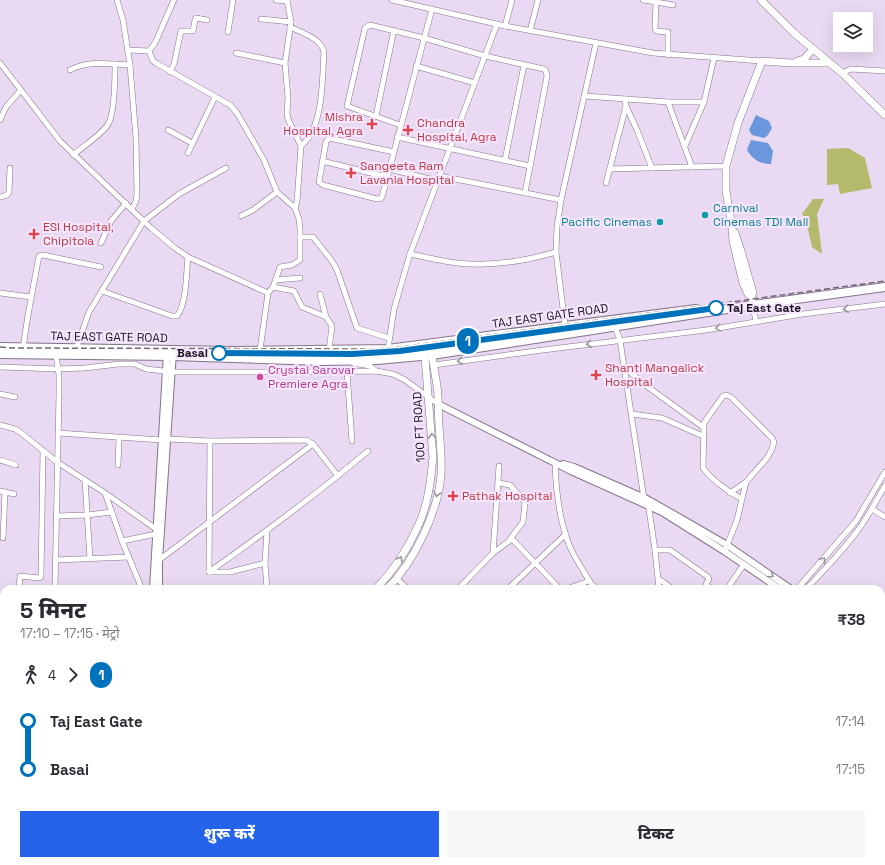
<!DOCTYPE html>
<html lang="hi">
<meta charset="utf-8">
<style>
body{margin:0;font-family:"Space Grotesk","Noto Sans Devanagari",sans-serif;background:#f7f7f7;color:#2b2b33;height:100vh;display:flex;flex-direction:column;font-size:15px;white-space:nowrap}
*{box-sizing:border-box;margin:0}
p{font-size:13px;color:#7c7c81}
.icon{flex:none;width:22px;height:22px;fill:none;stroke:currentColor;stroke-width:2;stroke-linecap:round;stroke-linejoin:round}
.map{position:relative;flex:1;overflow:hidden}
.sheet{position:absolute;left:0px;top:585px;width:885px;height:280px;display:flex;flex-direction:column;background:#fff;border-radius:12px 12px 0 0;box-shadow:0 4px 16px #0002}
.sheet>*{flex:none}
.badge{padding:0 8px;border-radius:13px;font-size:14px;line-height:26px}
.controls{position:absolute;left:833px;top:12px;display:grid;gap:8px}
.controls a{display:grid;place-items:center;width:40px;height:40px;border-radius:0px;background:#fff;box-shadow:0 4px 16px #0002;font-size:20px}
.map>.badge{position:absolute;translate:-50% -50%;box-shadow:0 0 0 2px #fff}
.legs{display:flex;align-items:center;gap:6px;height:44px;padding:0 20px;font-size:13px}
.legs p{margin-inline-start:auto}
.overview{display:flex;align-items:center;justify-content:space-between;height:68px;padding:0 20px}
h1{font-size:22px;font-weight:800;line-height:30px}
.cta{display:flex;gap:8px;margin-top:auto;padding:8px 20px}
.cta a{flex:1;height:46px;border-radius:0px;background:#2563eb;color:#fff;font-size:16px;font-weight:800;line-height:46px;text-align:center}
.cta a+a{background:#f7f7f7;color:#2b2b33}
ul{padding:0 20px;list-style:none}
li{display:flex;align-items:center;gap:14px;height:48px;font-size:15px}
li i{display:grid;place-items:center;width:6px;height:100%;margin:0 5px;background:currentColor}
li i::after{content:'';width:10px;height:10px;margin:-5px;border:3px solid;border-radius:50%;background:#fff}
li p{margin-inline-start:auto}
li:first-child i{background:linear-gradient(#0000 50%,currentColor 0)}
li:last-child i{background:linear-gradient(currentColor 50%,#0000 0)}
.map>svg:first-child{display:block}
</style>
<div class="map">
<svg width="885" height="865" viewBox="0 0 885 865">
<rect width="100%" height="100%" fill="#ead9f2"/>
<g fill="#b4ba6c">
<polygon points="848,148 865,158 872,188 840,194 838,184 827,185 827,149"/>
<polygon points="813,199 824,199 817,214 822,254 812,247 805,217 802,214"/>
</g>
<g fill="#6b97dd">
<polygon points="756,115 769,121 772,128 768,135 764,138 752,135 749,130"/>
<path d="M 751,140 L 768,143 L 773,151 L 771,164 C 760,164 752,159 747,150 Z"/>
</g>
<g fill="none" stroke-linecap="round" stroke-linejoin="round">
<g stroke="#837489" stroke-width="6">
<g id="minor">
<polyline points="117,0 123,20 130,65 136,138 137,193 136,201 132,209"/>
<polyline points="276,0 287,1"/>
<polyline points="287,0 291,22 285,63 288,98 287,113 288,119 301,146 297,202 295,208"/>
<polyline points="392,0 505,26 653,53 762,61"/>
<polyline points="643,0 656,2 655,29 656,31 668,32 668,55"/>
<polyline points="656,2 673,5"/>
<polyline points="261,19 291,22"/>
<polyline points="505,26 512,0"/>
<path d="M 290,27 C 301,32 322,39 324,52 C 322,80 324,127 301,146"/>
<polyline points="530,31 538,0"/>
<polyline points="228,32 233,0"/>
<polyline points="128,50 149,51 153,61 156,63 230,105 237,113 264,160 277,192 295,208 299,219 300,228 300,260 292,265 280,267 273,287 268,293 260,350"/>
<polyline points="149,51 155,43 174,0"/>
<polyline points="236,53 285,63"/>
<polyline points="0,63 60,141 151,228 175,248 188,257 268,293"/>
<polyline points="416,66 475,83"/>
<path d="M 70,70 C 89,60 110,64 130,65"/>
<polyline points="170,72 174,64 181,31 193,31 195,20 196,18 207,20"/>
<polyline points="842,73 851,69 885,71"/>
<polyline points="584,96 668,102 692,167"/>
<polyline points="668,102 704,102"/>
<polyline points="626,106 637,130 652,168"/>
<polyline points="376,116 394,30"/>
<polyline points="0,120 6,107 21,90"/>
<polyline points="400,125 347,106 365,28 370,25 424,38 485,56 544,69 546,71 547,76 525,193"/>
<polyline points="168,130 192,143"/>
<polyline points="397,137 530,166"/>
<polyline points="685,146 704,102 714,58"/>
<polyline points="394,152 329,138 326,142 319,182 323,185 377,199 380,199 382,197 432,9"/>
<polyline points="188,153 215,97"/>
<path d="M 73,155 C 84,146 98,137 107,126 C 115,116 115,78 115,64"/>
<polyline points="505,160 524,65"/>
<polyline points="322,161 387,177"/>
<polyline points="389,169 438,181"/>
<polyline points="610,169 726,166"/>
<polyline points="440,176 561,200"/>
<polyline points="606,183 626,106 625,99"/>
<polyline points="0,197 7,195 9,192 10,168"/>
<polyline points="241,216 253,210 277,192"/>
<polyline points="300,237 313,237 332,261 337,270 357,328 389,338"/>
<polyline points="101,243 111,221 126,203"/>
<path d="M 410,254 C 430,258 451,264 471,264 C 499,265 529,260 556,252"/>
<polyline points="276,280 300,278"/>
<polyline points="273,287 294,291 302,307 326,317"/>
<path d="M 102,291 L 172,316 L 177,316 C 187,303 186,273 188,257"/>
<polyline points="0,293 31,297"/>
<polyline points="320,294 326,317 332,326 329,350"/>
<polyline points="753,305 756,322"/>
<polyline points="565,325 556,252 557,227 561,200 596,43"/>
<polyline points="615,327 620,340 644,499"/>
<polyline points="23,348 28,315 39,256 43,255 101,267"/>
<polyline points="76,349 89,312 144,221 179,194 226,168"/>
<polyline points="388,349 394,309 410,254 497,24"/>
<polyline points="353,363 370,366 376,371"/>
<polyline points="434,365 543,350 706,330 803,314 885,304"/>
<polyline points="0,367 58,369 85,368 119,364 135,364 146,369 172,372 285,372 376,371 393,374 405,380 438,404"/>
<polyline points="625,368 648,387 703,427"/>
<polyline points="347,372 352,441"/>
<polyline points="0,394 15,397"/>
<polyline points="632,414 662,418 703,436"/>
<polyline points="0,425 15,429 20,432 57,462 105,493 156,529"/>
<polyline points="58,433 162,440"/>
<polyline points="168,439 210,441 306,440 313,444 338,476"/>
<polyline points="0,460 16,465"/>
<path d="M 555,463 C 556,491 559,521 570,547 C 576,560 584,572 592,585 L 593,589"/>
<polyline points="118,465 119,438"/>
<polyline points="85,480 90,559"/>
<polyline points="499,483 510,485 525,502 523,522 510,539"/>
<polyline points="0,491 14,494"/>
<polyline points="105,493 122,541 142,589"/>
<polyline points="730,493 746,482"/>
<polyline points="648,503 655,550 659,589"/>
<polyline points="872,509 885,517"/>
<polyline points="56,516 87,515 112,512"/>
<polyline points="3,538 5,492"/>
<polyline points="122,541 156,534"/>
<path d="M 726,548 L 737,520 L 746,482 L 767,458 L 772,449 L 774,442 L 772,438 L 731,397 L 726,395 L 723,396 L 704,423 L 703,468 C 713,481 727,491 742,499"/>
<polyline points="655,550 670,550 708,577 709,579 706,584 711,589"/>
<polyline points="493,553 499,466"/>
<polyline points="55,560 129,557"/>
<polyline points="159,560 313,444"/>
<path d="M 209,572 C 263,534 317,494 368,451"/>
<polyline points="209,572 210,441"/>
<polyline points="209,572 230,572 265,563"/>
<polyline points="397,579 408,589"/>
<polyline points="659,579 673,589"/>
<polyline points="592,585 599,589"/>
<polyline points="19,589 20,576 39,578 41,577 43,451"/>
<polyline points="55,589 59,394 59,375 56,355"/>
<polyline points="267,589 265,563 267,531"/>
<polyline points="458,589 493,553 512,539 560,589"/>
<polyline points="508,589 566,534"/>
<polyline points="566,589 589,581"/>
<polyline points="727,589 742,567"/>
<polyline points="797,589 856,521 885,472"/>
<path d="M 806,589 C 825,569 845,549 861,526 C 870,513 877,499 885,486"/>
<polyline points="881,606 885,601"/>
<polyline points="0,638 4,638"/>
<polyline points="881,745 885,750"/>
<polyline points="0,769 4,769"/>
<polyline points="881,771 885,768"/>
<polyline points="0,818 4,830"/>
<polyline points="881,822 885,819"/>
<polyline points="881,829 885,826"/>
<polyline points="14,861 15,865"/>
<polyline points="356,861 360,865"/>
<polyline points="699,861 700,865"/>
<polyline points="760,861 762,865"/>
<polyline points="880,861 883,865"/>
<polyline points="55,865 55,861"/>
<polyline points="533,865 537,861"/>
<polyline points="540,865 544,861"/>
<polyline points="614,865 618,861"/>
<polyline points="659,865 663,861"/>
<polyline points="808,865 816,861"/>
</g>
</g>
<g stroke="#837489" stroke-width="8">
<g id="tertiary">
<polyline points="438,404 571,471 662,512 724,551 780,589"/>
<polyline points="563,464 574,467 647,499 684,520 727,545 791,589"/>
<polyline points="153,589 167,353"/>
<polyline points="159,589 159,560 173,352"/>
<polyline points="881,678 885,682"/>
<polyline points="881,689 885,693"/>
<polyline points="199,861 201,865"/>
<polyline points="208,861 210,865"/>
</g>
</g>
<g stroke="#837489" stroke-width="8">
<g id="secondary">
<polyline points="761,0 794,33 842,73 885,115"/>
<polyline points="797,61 804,59 813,49"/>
<polyline points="735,233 741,251 753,293 751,296"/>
<polyline points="753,305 751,296 748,294 743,283 733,241 732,228 726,191 726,166 738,123 762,61 791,63 830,63"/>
<path d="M 376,589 C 393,571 408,549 418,526 C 428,506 431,479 433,457 L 424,345"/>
<path d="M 387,589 C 414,562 438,512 441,475 C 442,458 440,442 439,426 C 438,413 439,399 437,386 C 435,372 432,358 430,344"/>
<polyline points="132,865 136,861"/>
<polyline points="145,865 149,861"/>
</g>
</g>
<g stroke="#837489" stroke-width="10">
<g id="primary">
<polyline points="0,347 233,351 388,349 696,309"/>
<polyline points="0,354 173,356 322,361 377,360 432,355 753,305 885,287"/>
</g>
</g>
<use href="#minor" stroke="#fff" stroke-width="5"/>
<use href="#tertiary" stroke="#fff" stroke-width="6"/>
<use href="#secondary" stroke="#fff" stroke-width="7"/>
<use href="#primary" stroke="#fff" stroke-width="8"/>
<polyline stroke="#716675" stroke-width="1.5" stroke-dasharray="6 3" stroke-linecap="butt" points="0,347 14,348 373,349 400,347 885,281"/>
</g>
<defs><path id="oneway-chevron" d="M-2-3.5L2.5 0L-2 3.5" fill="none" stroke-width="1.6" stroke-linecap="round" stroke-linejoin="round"/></defs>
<g stroke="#989599">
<use href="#oneway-chevron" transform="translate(846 309) rotate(173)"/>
<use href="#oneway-chevron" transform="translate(718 328) rotate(171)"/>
<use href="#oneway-chevron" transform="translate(589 344) rotate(173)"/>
<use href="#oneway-chevron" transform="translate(460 361) rotate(172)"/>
<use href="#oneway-chevron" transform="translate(432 436) rotate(-94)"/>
<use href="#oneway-chevron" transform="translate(437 494) rotate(104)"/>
<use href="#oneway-chevron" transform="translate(400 559) rotate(-59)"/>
<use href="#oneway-chevron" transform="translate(823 560) rotate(-50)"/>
<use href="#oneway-chevron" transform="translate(771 575) rotate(35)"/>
</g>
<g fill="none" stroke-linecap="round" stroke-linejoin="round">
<g stroke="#fff" stroke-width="9">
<polyline id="line-1" points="219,353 352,354 400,351 716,308"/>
</g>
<use href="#line-1" stroke="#0072bc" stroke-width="6"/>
</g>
<g fill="#e0444e" stroke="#f7e6ff" stroke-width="1.5">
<path d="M370 118h4v4h4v4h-4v4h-4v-4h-4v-4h4z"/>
<path d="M406 124h4v4h4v4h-4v4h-4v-4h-4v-4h4z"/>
<path d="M349 167h4v4h4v4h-4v4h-4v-4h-4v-4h4z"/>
<path d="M32 228h4v4h4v4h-4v4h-4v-4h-4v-4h4z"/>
<path d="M594 369h4v4h4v4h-4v4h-4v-4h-4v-4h4z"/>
<path d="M451 490h4v4h4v4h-4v4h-4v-4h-4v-4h4z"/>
</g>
<g fill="#0f9aa8" stroke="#f7e6ff" stroke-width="1.5">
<circle cx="705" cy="215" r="4"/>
<circle cx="660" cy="222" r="4"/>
</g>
<g fill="#fff" stroke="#0072bc" stroke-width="2">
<circle cx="716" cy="308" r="7"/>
<circle cx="219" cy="353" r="7"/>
</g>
<circle fill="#d1479c" stroke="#f7e6ff" stroke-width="1.5" cx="260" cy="377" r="4"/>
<g text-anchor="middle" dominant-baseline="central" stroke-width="4" stroke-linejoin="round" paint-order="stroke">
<g font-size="12" fill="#be3a42" stroke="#f7e6ff" text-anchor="start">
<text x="363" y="117" text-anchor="end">Mishra<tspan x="363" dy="14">Hospital, Agra</tspan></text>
<text x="417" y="123">Chandra<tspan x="417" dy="14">Hospital, Agra</tspan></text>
<text x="360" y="166">Sangeeta Ram<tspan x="360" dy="14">Lavania Hospital</tspan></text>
<text x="43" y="227">ESI Hospital,<tspan x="43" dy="14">Chipitola</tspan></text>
<text x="605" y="368">Shanti Mangalick<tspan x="605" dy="14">Hospital</tspan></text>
<text x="462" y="496">Pathak Hospital</text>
</g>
<g font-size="12" fill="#0d838f" stroke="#f7e6ff" text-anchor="start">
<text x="713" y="208">Carnival<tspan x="713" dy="14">Cinemas TDI Mall</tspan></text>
<text x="652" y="222" text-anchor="end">Pacific Cinemas</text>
</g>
<g font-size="12" font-weight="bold" fill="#1a141c" stroke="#f7e6ff" text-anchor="start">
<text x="727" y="308">Taj East Gate</text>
<text x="208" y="353" text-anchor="end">Basai</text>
</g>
<g font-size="12" fill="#1a141c" stroke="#f7e6ff">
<text transform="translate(550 316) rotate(-8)">TAJ EAST GATE ROAD</text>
<text transform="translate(109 337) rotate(1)">TAJ EAST GATE ROAD</text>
<text transform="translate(419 427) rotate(-93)">100 FT ROAD</text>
</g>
<g font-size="12" fill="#b23c85" stroke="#f7e6ff" text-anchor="start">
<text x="268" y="370">Crystal Sarovar<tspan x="268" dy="14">Premiere Agra</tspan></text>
</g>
</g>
</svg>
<div class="controls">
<a><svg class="icon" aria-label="layers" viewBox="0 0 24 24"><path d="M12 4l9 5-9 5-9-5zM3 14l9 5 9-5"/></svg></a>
</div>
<b class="badge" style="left:468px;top:341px;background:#0072bc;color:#fff">1</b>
<section class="sheet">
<div class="overview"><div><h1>5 मिनट</h1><p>17:10 – 17:15 · मेट्रो</p></div><b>₹38</b></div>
<div class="legs"><svg class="icon" aria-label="walk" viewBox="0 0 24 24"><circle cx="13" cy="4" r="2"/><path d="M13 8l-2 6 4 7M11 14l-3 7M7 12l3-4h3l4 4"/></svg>4<svg class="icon" aria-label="forward" viewBox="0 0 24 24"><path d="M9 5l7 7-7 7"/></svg><b class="badge" style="background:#0072bc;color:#fff">1</b></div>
<ul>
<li><i style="color:#0072bc"></i><b>Taj East Gate</b><p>17:14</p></li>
<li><i style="color:#0072bc"></i><b>Basai</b><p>17:15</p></li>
</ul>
<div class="cta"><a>शुरू करें</a><a>टिकट</a></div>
</section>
</div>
